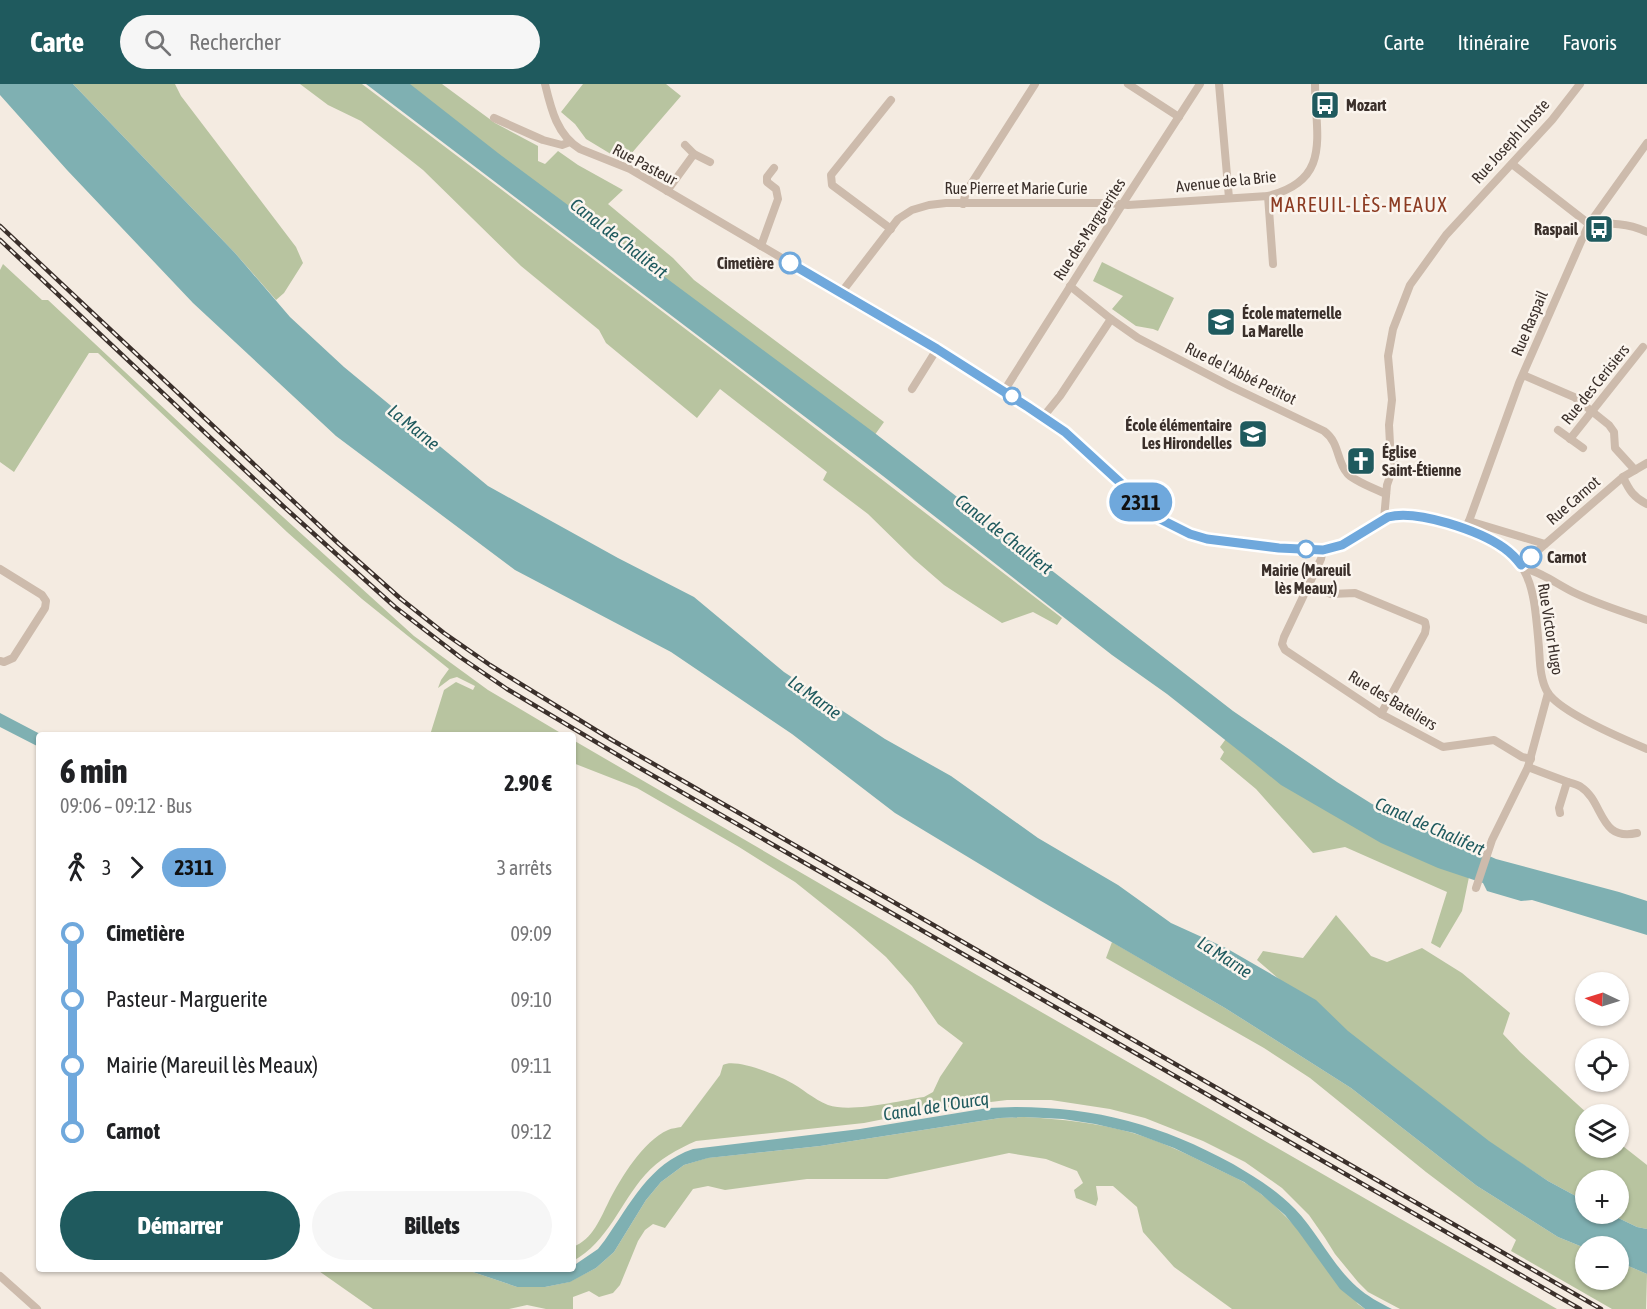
<!DOCTYPE html>
<html lang="fr">
<meta charset="utf-8">
<style>
body{margin:0;font-family:"Asap Condensed",sans-serif;background:#f6f6f6;color:#202124;height:100vh;display:flex;flex-direction:column;font-size:22px;white-space:nowrap}
*{box-sizing:border-box;margin:0}
p{font-size:20px;color:#757577}
.icon{flex:none;width:33px;height:33px;fill:none;stroke:currentColor;stroke-width:2;stroke-linecap:round;stroke-linejoin:round}
.map{position:relative;flex:1;overflow:hidden}
.side{position:absolute;left:36px;top:648px;width:540px;height:540px;display:flex;flex-direction:column;background:#fff;border-radius:6px;box-shadow:0 2px 4px #0004}
.side>*{flex:none}
.badge{padding:0 12px;border-radius:20px;font-size:21px;line-height:39px}
.needle{width:39px;rotate:274deg}
.controls{position:absolute;left:1575px;top:888px;display:grid;gap:12px}
.controls a{display:grid;place-items:center;width:54px;height:54px;border-radius:50%;background:#fff;box-shadow:0 2px 4px #0004;font-size:30px}
.map>.badge{position:absolute;translate:-50% -50%;box-shadow:0 0 0 3px #fff}
.legs{display:flex;align-items:center;gap:9px;height:66px;padding:0 24px;font-size:20px}
.legs p{margin-inline-start:auto}
.summary{display:flex;align-items:center;justify-content:space-between;height:102px;padding:0 24px}
h1{font-size:33px;font-weight:800;line-height:45px}
.button{display:flex;gap:12px;margin-top:auto;padding:12px 24px}
.button a{flex:1;height:69px;border-radius:36px;background:#1f5a5e;color:#fff;font-size:24px;font-weight:800;line-height:69px;text-align:center}
.button a+a{background:#f6f6f6;color:#202124}
ul{padding:0 24px;list-style:none}
li{display:flex;align-items:center;gap:21px;height:66px;font-size:22px}
li i{display:grid;place-items:center;width:9px;height:100%;margin:0 8px;background:currentColor}
li i::after{content:'';width:15px;height:15px;margin:-8px;border:4px solid;border-radius:50%;background:#fff}
li p{margin-inline-start:auto}
li:first-child i{background:linear-gradient(#0000 50%,currentColor 0)}
li:last-child i{background:linear-gradient(currentColor 50%,#0000 0)}
header{display:flex;align-items:center;gap:36px;box-sizing:border-box;height:84px;padding:0 30px;background:#1f5a5e;color:#fff}
header strong{font-size:28px}
nav{display:flex;gap:33px;margin-inline-start:auto;font-size:21px}
.search{width:420px;height:54px;background:#f6f6f6;display:flex;align-items:center;gap:15px;box-sizing:border-box;padding:0 21px;border-radius:33px;color:#757577;font-size:22px}
.map>svg:first-child{display:block}
</style>
<header>
<strong>Carte</strong>
<div class="search"><svg class="icon" aria-label="search" viewBox="0 0 24 24"><circle cx="10" cy="10" r="6"/><path d="M15 15l6 6"/></svg>Rechercher</div>
<nav><a>Carte</a><a>Itinéraire</a><a>Favoris</a></nav>
</header>
<div class="map">
<svg width="1647" height="1225" viewBox="0 0 1647 1225">
<rect width="100%" height="100%" fill="#f4ebe1"/>
<g fill="#b8c4a0">
<polygon points="73,0 175,0 181,12 296,163 303,179 284,209 276,216 235,169"/>
<polygon points="300,0 362,0 733,281 1062,534 1057,541 1033,528 1002,539 944,501 914,475 868,430 823,396 827,388 720,305 697,334 606,259 599,246 521,182 423,86 361,37 328,21"/>
<polygon points="407,0 442,0 495,39 538,62 538,77 545,80 558,67 578,81 623,106 608,120 673,174 694,196 884,338 874,352 450,36"/>
<polygon points="583,0 666,0 681,12 624,78 586,55 575,40 561,28"/>
<polygon points="1102,178 1174,214 1158,247 1153,245 1136,242 1112,225 1123,212 1093,197"/>
<polygon points="3,180 42,216 48,216 185,344 414,552 488,606 564,651 430,651 444,606 456,598 473,606 475,602 457,593 450,595 438,604 441,596 449,585 362,515 287,448 98,269 89,269 14,388 0,378 0,186"/>
<polygon points="1228,652 1469,793 1462,827 1440,864 1431,859 1447,808 1345,763 1313,769 1256,705 1220,675 1224,668 1220,663"/>
<path d="M 573,656 L 977,891 L 1557,1225 L 1400,1225 L 1368,1208 L 1358,1198 L 1335,1170 L 1325,1154 L 1309,1131 L 1282,1104 L 1245,1078 L 1203,1057 L 1145,1034 L 1110,1025 L 1051,1016 L 1007,1016 L 934,1025 L 864,1039 L 696,1057 C 678,1065 659,1075 645,1091 C 620,1119 608,1158 573,1177 L 573,1163 C 593,1155 600,1135 609,1117 C 621,1094 643,1057 668,1046 C 672,1044 677,1044 681,1043 L 720,991 L 723,981 C 735,974 775,990 788,997 C 802,1004 813,1015 828,1021 C 851,1029 898,1017 924,1013 L 933,1008 L 940,993 L 963,959 L 938,940 L 912,902 L 886,873 L 854,845 L 795,798 L 739,763 L 637,704 L 573,679 Z"/>
<polygon points="1336,831 1371,872 1387,878 1422,864 1462,889 1510,929 1503,950 1520,968 1588,1030 1586,1030 1586,1064 1618,1064 1619,1059 1647,1081 1647,1145 1637,1143 1610,1130 1618,1130 1618,1096 1586,1096 1585,1117 1548,1097 1448,1031 1335,944 1257,876 1263,867 1303,874"/>
<polygon points="1112,858 1225,924 1351,1004 1477,1102 1558,1153 1585,1164 1586,1196 1618,1196 1619,1178 1647,1190 1646,1225 1612,1225 1511,1167 1516,1156 1426,1088 1310,994 1264,964 1106,874"/>
<path d="M 1024,1033 C 1061,1035 1098,1039 1133,1049 C 1160,1057 1185,1069 1209,1081 C 1227,1090 1246,1097 1261,1110 C 1299,1140 1328,1183 1358,1220 L 1365,1225 L 1232,1225 L 1174,1183 L 1143,1148 L 1137,1123 L 1113,1102 L 1096,1102 L 1098,1115 L 1096,1122 L 1076,1114 L 1074,1106 L 1083,1099 L 1077,1087 L 1046,1075 L 1009,1069 L 887,1095 L 807,1095 L 725,1106 L 708,1102 L 693,1105 L 665,1144 L 653,1140 L 645,1146 L 638,1157 L 620,1201 L 613,1209 L 599,1213 L 589,1207 L 573,1213 L 573,1225 L 546,1225 L 527,1221 L 509,1225 L 373,1225 L 316,1185 L 464,1185 L 517,1203 L 545,1203 L 569,1198 L 596,1184 L 614,1168 L 646,1116 L 661,1098 L 684,1081 L 707,1074 L 820,1062 L 1000,1034 Z"/>
</g>
<g fill="#7fb0b2">
<polygon points="0,0 73,0 235,169 290,233 344,283 488,402 618,474 694,513 784,588 885,655 951,692 1038,754 1118,801 1171,839 1226,864 1316,916 1348,947 1489,1057 1548,1097 1585,1117 1586,1130 1610,1130 1637,1143 1647,1145 1647,1190 1619,1178 1618,1162 1586,1162 1585,1164 1558,1153 1477,1102 1351,1004 1225,924 1041,817 895,729 792,650 671,568 515,486 336,352 193,219 67,86 0,11"/>
<polygon points="366,0 410,0 498,69 876,350 1233,627 1337,698 1372,720 1496,775 1619,808 1647,817 1647,851 1532,816 1521,817 1487,807 1483,799 1438,784 1381,759 1281,701 1248,674 1167,610 1112,571 883,392"/>
<polygon points="0,629 42,651 39,651 39,663 0,643"/>
<path d="M 1015,1023 C 1096,1023 1162,1041 1233,1080 C 1255,1093 1277,1106 1295,1125 C 1318,1149 1332,1181 1357,1203 C 1367,1212 1380,1219 1392,1225 L 1365,1225 L 1340,1205 L 1298,1147 L 1285,1131 L 1261,1110 L 1244,1098 L 1174,1064 L 1134,1049 L 1095,1040 L 1063,1035 L 1024,1033 L 1000,1034 L 820,1062 L 708,1074 L 684,1081 L 661,1098 L 646,1116 L 614,1168 L 596,1184 L 570,1198 L 545,1203 L 517,1203 L 464,1185 L 512,1185 L 537,1188 L 573,1185 L 573,1182 L 598,1165 L 605,1156 C 631,1119 649,1080 693,1065 L 860,1045 L 988,1024 Z"/>
</g>
<g fill="none" stroke-linecap="round" stroke-linejoin="round">
<g stroke="#cdbbac" stroke-width="8">
<path d="M 545,0 C 551,25 557,51 580,65 L 630,85 L 937,265 L 1013,313 L 1065,348 L 1160,435 L 1190,450 L 1207,455 L 1279,464 L 1323,466 L 1342,461 L 1388,433 C 1409,427 1439,437 1459,443 C 1532,467 1533,495 1539,564 C 1540,579 1540,596 1548,609 C 1562,629 1623,655 1647,665"/>
<polyline points="1128,0 1179,33"/>
<polyline points="1219,0 1229,114"/>
<polyline points="494,34 543,56 562,61 570,58"/>
<polyline points="685,61 694,70"/>
<polyline points="1512,80 1589,140"/>
<polyline points="667,107 694,70 710,78"/>
<polyline points="1268,112 1273,180"/>
<polyline points="963,120 966,108 1035,0"/>
<path d="M 1589,140 C 1610,139 1628,139 1647,148"/>
<polyline points="891,145 832,101 831,91 891,16"/>
<polyline points="761,162 778,115 776,105 767,98 767,93 774,84"/>
<path d="M 1070,202 L 1111,235 L 1138,254 L 1230,302 L 1324,347 C 1340,359 1336,376 1347,389 C 1353,397 1376,405 1386,410"/>
<path d="M 841,209 L 898,135 L 912,126 L 929,121 L 946,119 L 1108,119 L 1128,121 L 1268,112 C 1333,96 1315,50 1315,0"/>
<polyline points="1523,291 1574,313 1609,341 1614,348 1615,364 1635,386"/>
<polyline points="912,305 937,265"/>
<polyline points="1004,307 1125,116 1200,0"/>
<polyline points="1043,333 1060,312 1111,235"/>
<polyline points="1558,346 1583,364"/>
<polyline points="1570,355 1643,263"/>
<path d="M 1623,393 C 1629,406 1634,414 1647,420"/>
<polyline points="1384,435 1387,401 1394,381 1390,360 1389,341 1392,316 1388,272 1393,245 1410,201 1446,151 1552,36 1580,0"/>
<polyline points="1469,437 1545,460"/>
<polyline points="1464,445 1469,437 1519,299 1583,153 1589,140 1647,59"/>
<polyline points="1323,466 1321,475 1284,553 1282,560 1285,566 1381,630 1443,663 1494,656 1522,673 1531,675"/>
<polyline points="1521,481 1623,393 1647,379"/>
<path d="M 1523,484 C 1542,488 1558,501 1575,509 C 1598,520 1623,528 1647,536"/>
<polyline points="0,485 42,511 46,517 45,524 13,574 4,578 0,577"/>
<polyline points="1309,501 1331,510 1355,509 1425,538 1426,543 1425,549 1381,630"/>
<path d="M 1528,683 C 1541,688 1554,693 1568,698 C 1572,699 1577,700 1581,703 C 1604,718 1599,758 1637,749"/>
<polyline points="1560,729 1559,724 1567,698"/>
<polyline points="1476,804 1492,756 1528,683 1548,609"/>
<polyline points="0,1192 37,1225"/>
</g>
<g stroke="#3b302b" stroke-width="4.5">
<g id="rail">
<polyline points="0,142 338,459 401,515 444,549 490,581 612,656 1601,1225"/>
<polyline points="0,156 283,422 395,523 460,573 507,605 638,683 1580,1225"/>
</g>
</g>
<use href="#rail" stroke="#fbf5ee" stroke-width="2" stroke-dasharray="7" stroke-linecap="butt"/>
</g>
<g fill="none" stroke-linecap="round" stroke-linejoin="round">
<g stroke="#fff" stroke-width="14">
<path id="line-1" d="M 790,179 L 937,265 L 1028,323 L 1065,348 L 1160,435 L 1190,450 L 1207,455 L 1279,464 L 1323,466 L 1342,461 L 1388,433 C 1417,425 1480,447 1504,464 C 1511,469 1516,474 1521,481 L 1531,473"/>
</g>
<use href="#line-1" stroke="#6fa8dc" stroke-width="9"/>
</g>
<defs>
<g id="bus-square" transform="scale(1.5)"><rect x="-9" y="-9" width="18" height="18" rx="4" fill="#1f5a5e" stroke="#fbf5ee"/><path d="M-5-6H5V4H4V6H2V4H-2V6H-4V4H-5ZM-3.5-4V0h7V-4ZM-3.5 1.2v1.5H-2V1.2ZM2 1.2v1.5H3.5V1.2Z" fill="#fff"/></g>
<g id="school-square" transform="scale(1.5)"><rect x="-9" y="-9" width="18" height="18" rx="4" fill="#1f5a5e" stroke="#fbf5ee"/><path d="M0-5L7-2L0 1L-7-2ZM-4 1L0 2.5L4 1V4Q0 6-4 4Z" fill="#fff"/></g>
<g id="church-square" transform="scale(1.5)"><rect x="-9" y="-9" width="18" height="18" rx="4" fill="#1f5a5e" stroke="#fbf5ee"/><path d="M-1.2-6h2.4v3.5h3.3v2.4h-3.3V6h-2.4V-.1h-3.3v-2.4h3.3Z" fill="#fff"/></g>
</defs>
<g fill-rule="evenodd">
<use href="#bus-square" x="1325" y="21"/>
<use href="#bus-square" x="1599" y="145"/>
<use href="#school-square" x="1221" y="238"/>
<use href="#school-square" x="1253" y="350"/>
<use href="#church-square" x="1361" y="377"/>
</g>
<g fill="#fff" stroke="#6fa8dc" stroke-width="3">
<circle cx="790" cy="179" r="10"/>
<circle cx="1012" cy="312" r="8"/>
<circle cx="1306" cy="465" r="8"/>
<circle cx="1531" cy="473" r="10"/>
</g>
<g text-anchor="middle" dominant-baseline="central" stroke-width="5" stroke-linejoin="round" paint-order="stroke">
<g font-size="16" font-weight="bold" fill="#3b302b" stroke="#fbf5ee" text-anchor="start">
<text x="1346" y="21">Mozart</text>
<text x="1578" y="145" text-anchor="end">Raspail</text>
<text x="1242" y="229">École maternelle<tspan x="1242" dy="18">La Marelle</tspan></text>
<text x="1232" y="341" text-anchor="end">École élémentaire<tspan x="1232" dy="18">Les Hirondelles</tspan></text>
<text x="1382" y="368">Église<tspan x="1382" dy="18">Saint-Étienne</tspan></text>
</g>
<g font-size="16" fill="#3b302b" stroke="#fbf5ee">
<text transform="translate(1510 57) rotate(-48)">Rue Joseph Lhoste</text>
<text transform="translate(645 80) rotate(28)">Rue Pasteur</text>
<text transform="translate(1226 97) rotate(-6)">Avenue de la Brie</text>
<text x="1016" y="104">Rue Pierre et Marie Curie</text>
<text transform="translate(1089 145) rotate(-57)">Rue des Marguerites</text>
<text transform="translate(1529 239) rotate(-67)">Rue Raspail</text>
<text transform="translate(1241 289) rotate(26)">Rue de l'Abbé Petitot</text>
<text transform="translate(1595 300) rotate(-51)">Rue des Cerisiers</text>
<text transform="translate(1573 416) rotate(-41)">Rue Carnot</text>
<text transform="translate(1551 545) rotate(81)">Rue Victor Hugo</text>
<text transform="translate(1393 616) rotate(31)">Rue des Bateliers</text>
</g>
<g font-size="16" font-weight="bold" fill="#3b302b" stroke="#fbf5ee" text-anchor="end">
<text x="774" y="179">Cimetière</text>
<text x="1547" y="473" text-anchor="start">Carnot</text>
<text x="1306" y="486" text-anchor="middle">Mairie (Mareuil<tspan x="1306" dy="18">lès Meaux)</tspan></text>
</g>
<g font-size="18" font-style="italic" fill="#1f5a5e" stroke="#fbf5ee">
<text transform="translate(619 154) rotate(38)">Canal de Chalifert</text>
<text transform="translate(414 343) rotate(39)">La Marne</text>
<text transform="translate(1004 450) rotate(38)">Canal de Chalifert</text>
<text transform="translate(815 613) rotate(36)">La Marne</text>
<text transform="translate(1430 742) rotate(24)">Canal de Chalifert</text>
<text transform="translate(1225 873) rotate(33)">La Marne</text>
<text transform="translate(936 1022) rotate(-9)">Canal de l'Ourcq</text>
</g>
<g font-size="20" letter-spacing="1.5" fill="#8c3b22" stroke="#fbf5ee">
<text x="1359" y="120">MAREUIL-LÈS-MEAUX</text>
</g>
</g>
</svg>
<div class="controls">
<a><svg class="needle" viewBox="-14 -14 28 28"><path d="M0-13l5 13h-10z" fill="#e53935"/><path d="M0 13l5-13h-10z" fill="#757577"/></svg></a>
<a><svg class="icon" aria-label="locate" viewBox="0 0 24 24"><circle cx="12" cy="12" r="6"/><path d="M12 2v4M12 18v4M2 12h4M18 12h4"/></svg></a>
<a><svg class="icon" aria-label="layers" viewBox="0 0 24 24"><path d="M12 4l9 5-9 5-9-5zM3 14l9 5 9-5"/></svg></a>
<a>+</a>
<a>−</a>
</div>
<b class="badge" style="left:1141px;top:418px;background:#6fa8dc;color:#111">2311</b>
<section class="side">
<div class="summary"><div><h1>6 min</h1><p>09:06 – 09:12 · Bus</p></div><b>2.90 €</b></div>
<div class="legs"><svg class="icon" aria-label="walk" viewBox="0 0 24 24"><circle cx="13" cy="4" r="2"/><path d="M13 8l-2 6 4 7M11 14l-3 7M7 12l3-4h3l4 4"/></svg>3<svg class="icon" aria-label="forward" viewBox="0 0 24 24"><path d="M9 5l7 7-7 7"/></svg><b class="badge" style="background:#6fa8dc;color:#111">2311</b><p>3 arrêts</p></div>
<ul>
<li><i style="color:#6fa8dc"></i><b>Cimetière</b><p>09:09</p></li>
<li><i style="color:#6fa8dc"></i><span>Pasteur - Marguerite</span><p>09:10</p></li>
<li><i style="color:#6fa8dc"></i><span>Mairie (Mareuil lès Meaux)</span><p>09:11</p></li>
<li><i style="color:#6fa8dc"></i><b>Carnot</b><p>09:12</p></li>
</ul>
<div class="button"><a>Démarrer</a><a>Billets</a></div>
</section>
</div>
